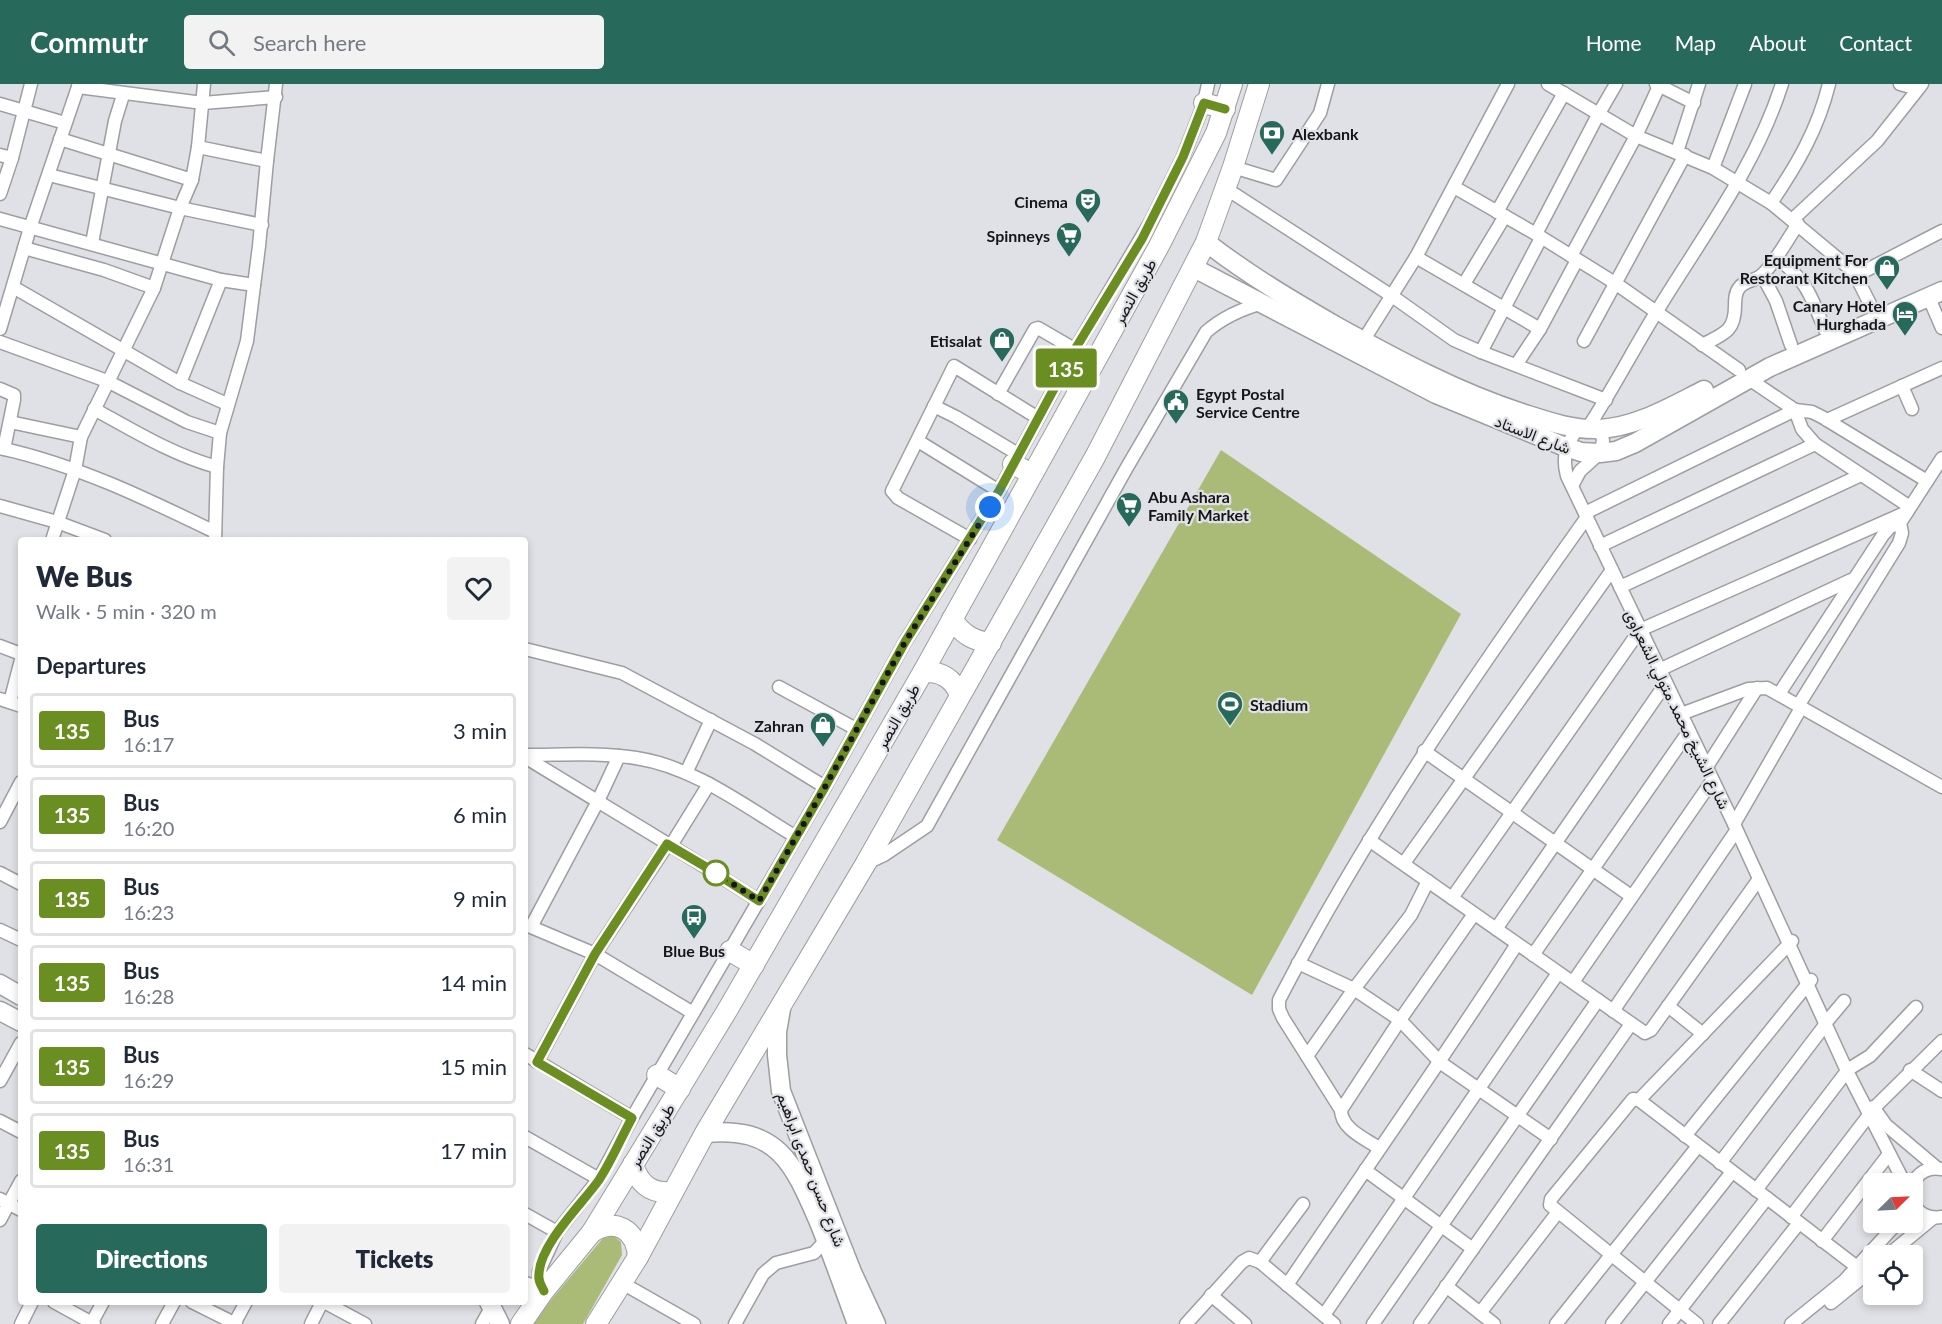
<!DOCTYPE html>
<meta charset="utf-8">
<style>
body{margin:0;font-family:Lato,Vazirmatn,sans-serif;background:#f2f2f3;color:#1f2937;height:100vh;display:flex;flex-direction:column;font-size:22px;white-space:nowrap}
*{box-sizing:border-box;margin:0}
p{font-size:20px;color:#747a83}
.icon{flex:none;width:33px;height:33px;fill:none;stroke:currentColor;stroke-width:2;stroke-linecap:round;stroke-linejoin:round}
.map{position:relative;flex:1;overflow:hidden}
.details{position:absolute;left:18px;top:453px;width:510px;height:768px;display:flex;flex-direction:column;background:#fff;border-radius:6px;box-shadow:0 3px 9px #0003}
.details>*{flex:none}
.badge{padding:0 12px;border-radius:4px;font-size:21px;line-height:39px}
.needle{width:39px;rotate:66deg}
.tools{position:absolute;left:1863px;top:1089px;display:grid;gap:12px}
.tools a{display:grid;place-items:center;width:60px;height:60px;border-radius:6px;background:#fff;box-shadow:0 3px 9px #0003;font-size:30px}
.you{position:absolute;width:30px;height:30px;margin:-15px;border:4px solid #fff;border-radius:50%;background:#1a73e8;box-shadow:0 0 0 9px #1a73e833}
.map>.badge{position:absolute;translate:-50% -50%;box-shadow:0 0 0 3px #fff}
h2{padding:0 18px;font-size:22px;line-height:54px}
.round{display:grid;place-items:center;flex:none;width:63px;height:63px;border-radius:6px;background:#f2f2f3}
.head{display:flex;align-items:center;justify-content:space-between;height:102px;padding:0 18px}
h1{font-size:28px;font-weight:800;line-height:45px}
.primary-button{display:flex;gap:12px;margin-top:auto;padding:12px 18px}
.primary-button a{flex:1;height:69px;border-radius:6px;background:#27695a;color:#fff;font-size:24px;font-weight:800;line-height:69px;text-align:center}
.primary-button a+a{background:#f2f2f3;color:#1f2937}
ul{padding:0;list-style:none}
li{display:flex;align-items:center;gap:18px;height:75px;margin:0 12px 9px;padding:0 6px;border:3px solid #e0e1e3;border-radius:6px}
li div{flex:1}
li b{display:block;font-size:22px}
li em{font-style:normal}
li .badge{min-width:66px;font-weight:700;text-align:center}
header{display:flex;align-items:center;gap:36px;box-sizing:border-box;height:84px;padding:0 30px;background:#27695a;color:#fff}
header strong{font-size:28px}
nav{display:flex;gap:33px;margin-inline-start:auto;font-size:21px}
.search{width:420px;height:54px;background:#f2f2f3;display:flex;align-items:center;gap:15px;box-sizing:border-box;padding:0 21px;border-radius:6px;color:#747a83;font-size:22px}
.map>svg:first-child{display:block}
</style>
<header>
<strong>Commutr</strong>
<div class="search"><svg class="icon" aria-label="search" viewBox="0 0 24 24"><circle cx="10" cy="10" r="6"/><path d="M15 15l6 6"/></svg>Search here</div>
<nav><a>Home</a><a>Map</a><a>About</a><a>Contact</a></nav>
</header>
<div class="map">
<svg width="1942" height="1240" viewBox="0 0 1942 1240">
<rect width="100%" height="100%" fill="#e0e1e6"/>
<g fill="#ab7">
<polygon points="1221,366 1461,530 1252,911 997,756"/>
<polygon points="614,1152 621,1158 622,1171 583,1240 531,1240 603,1154"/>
</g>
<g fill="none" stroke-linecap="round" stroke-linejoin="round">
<g stroke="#9d9ea2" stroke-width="15">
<g id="minor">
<polyline points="1548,0 1636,52 1713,84 1771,119 1854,188 1873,226"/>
<polyline points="1656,0 1694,19"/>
<polyline points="1900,0 1918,5"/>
<polyline points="78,3 203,19 276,13"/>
<polyline points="0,20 65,39"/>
<polyline points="60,55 192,96"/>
<polyline points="198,63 267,77"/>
<polyline points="1677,68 1699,0"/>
<polyline points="0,71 12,74"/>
<polyline points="1233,83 1276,96 1320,29 1328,0"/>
<polyline points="1713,84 1745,0"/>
<polyline points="49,91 180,124 262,141"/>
<polyline points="1454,103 1536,150 1615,199 1739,286"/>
<polyline points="1225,104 1392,212 1454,256 1481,268 1606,316"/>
<polyline points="0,110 12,74 31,0"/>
<path d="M 1771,119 C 1797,81 1818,45 1829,0"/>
<polyline points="1497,128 1564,9"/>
<polyline points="0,135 221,196"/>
<polyline points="1793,135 1877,57 1922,0"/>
<polyline points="1536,150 1598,31 1616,0"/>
<polyline points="92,159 115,37 123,11"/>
<polyline points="24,164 104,186 154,204"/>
<polyline points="1571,172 1636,52 1660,0"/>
<polyline points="1416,173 1540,245"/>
<path d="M 1776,173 C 1808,198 1810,210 1825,246"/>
<polyline points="1762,191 1776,217 1791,261"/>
<polyline points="1857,191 1942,147"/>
<polyline points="1464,200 1505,132"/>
<polyline points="13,203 180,299"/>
<polyline points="1929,214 1942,244"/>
<polyline points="0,245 30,144 79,0"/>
<polyline points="1363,257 1416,173 1508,0"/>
<polyline points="1584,257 1685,71"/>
<polyline points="0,258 107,297 187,338 220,349"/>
<path d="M 1702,261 C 1723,250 1735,248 1735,222 C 1735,216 1735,209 1739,204 C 1744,196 1757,197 1763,190 C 1777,176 1787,156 1798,140"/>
<polyline points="1481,268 1541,154"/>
<polyline points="1516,281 1540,245 1577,176"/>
<polyline points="1749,295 1795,326 1802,345 1815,360 1910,423"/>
<polyline points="1902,302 1912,325"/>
<polyline points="0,305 14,311 14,316 4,365"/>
<polyline points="998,310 1035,245 1038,244 1076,266"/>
<polyline points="227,320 180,299 221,196 254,201"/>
<polyline points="934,322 956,333 1018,370"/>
<path d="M 94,325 C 134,347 173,371 217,383 L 220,349 L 247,257 L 259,162 L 267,77 L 276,0"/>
<polyline points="1827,336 1942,284"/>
<polyline points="10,338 81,353"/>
<path d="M 1579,344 C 1566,358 1562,374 1567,392 L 1734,740 L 1847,987 L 1905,1100"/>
<path d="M 1587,345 C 1612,307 1633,266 1657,227 C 1702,153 1755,84 1782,0"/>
<polyline points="918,357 999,407"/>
<path d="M 0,364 C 75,380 147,415 215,448"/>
<polyline points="1572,402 1580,387 1600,369 1603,357 1601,345"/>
<polyline points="0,422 57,438 105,456"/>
<polyline points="1585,429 1795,326 1812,328 1822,333 1927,397"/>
<polyline points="970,455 898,414 892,407 954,282 1038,334"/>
<polyline points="52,456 75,386 81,353 154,204 180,124 192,96 198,63 204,0"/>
<polyline points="215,456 217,383"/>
<polyline points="1600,462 1815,360"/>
<polyline points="1620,503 1861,391"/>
<polyline points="0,562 21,570"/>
<polyline points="525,565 622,589 755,660 825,703"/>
<polyline points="1659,586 1851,496"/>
<polyline points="779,603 856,645"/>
<polyline points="1779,610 1883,451 1890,443 1900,439 1942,374"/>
<polyline points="0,615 21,622"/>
<polyline points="10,618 21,576"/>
<polyline points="1798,622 1899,459 1902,449 1900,439"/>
<polyline points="1681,630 1748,605 1767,604 1942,703"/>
<polyline points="1424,667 1631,812"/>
<path d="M 525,671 C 562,671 599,668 636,674 C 695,683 746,723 796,753"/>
<path d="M 525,673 C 603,721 682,767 759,817"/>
<polyline points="1706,684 1757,604"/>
<polyline points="686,689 711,636"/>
<polyline points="0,738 21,698"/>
<polyline points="1734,740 1801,624"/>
<polyline points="1369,756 1645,949 1651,946 1759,795"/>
<polyline points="667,761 595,870 693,929"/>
<polyline points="670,763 709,700"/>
<path d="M 867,779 L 884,771 L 927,742 L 1126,385 L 1206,248 C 1223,233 1241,225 1263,219"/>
<polyline points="1404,779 1612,486"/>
<polyline points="0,789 21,800"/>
<polyline points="1452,814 1640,546 1907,428"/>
<path d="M 1474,830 L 1400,936 L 1341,1026 L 1283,934 L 1279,925 L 1279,916 C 1367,746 1476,589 1587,433"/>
<polyline points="1496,845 1666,599"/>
<polyline points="0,846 21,856"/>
<polyline points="1533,871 1689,647"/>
<polyline points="1298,879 1354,905 1400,936 1441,979 1551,1055"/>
<polyline points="1573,898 1712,697"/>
<polyline points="1668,922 1703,950"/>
<polyline points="1613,927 1736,747"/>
<polyline points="1828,936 1844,917"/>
<polyline points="525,970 632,1034"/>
<polyline points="1307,972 1354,905 1411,831 1428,797"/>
<polyline points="537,978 595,870 531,843 598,717 619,672"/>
<polyline points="1852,983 1870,972 1916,923"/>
<polyline points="1910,986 1942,1007"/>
<polyline points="0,997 21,959"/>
<polyline points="1639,1016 1792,857"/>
<polyline points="1873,1023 1886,1041 1937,1084"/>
<polyline points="1874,1024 1942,957"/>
<path d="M 1341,1026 C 1341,1045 1366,1055 1379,1064"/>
<polyline points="0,1037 21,1048"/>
<polyline points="1685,1052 1811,896"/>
<polyline points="525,1053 599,1095"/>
<polyline points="1720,1079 1825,941"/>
<polyline points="1365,1086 1473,1165"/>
<path d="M 1912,1100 C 1919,1088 1928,1083 1941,1085"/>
<polyline points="1756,1106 1847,987"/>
<polyline points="0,1115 21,1126"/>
<path d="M 1912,1118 C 1919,1130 1928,1135 1942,1133"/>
<polyline points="525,1130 557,1148"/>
<polyline points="1791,1133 1869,1031"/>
<polyline points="0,1136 21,1097"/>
<polyline points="1822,1157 1889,1070"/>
<polyline points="1887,1172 1933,1134"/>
<polyline points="1260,1178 1303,1120"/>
<polyline points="622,1199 694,1240"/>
<path d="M 1287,1201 C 1364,1087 1443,975 1517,860"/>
<polyline points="1446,1202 1494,1240"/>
<polyline points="544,1207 539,1197 539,1187 557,1148 599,1095 632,1034 825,703 905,558 999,407 1077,262 1151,137 1183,73 1204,19 1208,0"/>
<polyline points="1211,1211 1245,1240"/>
<polyline points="54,1218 94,1240"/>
<polyline points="192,1218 236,1240"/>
<polyline points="324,1218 365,1240"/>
<polyline points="1831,1219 1874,1184"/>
<polyline points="1480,1229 1558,1128"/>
<polyline points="1324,1231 1558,889"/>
<polyline points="21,1240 32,1218"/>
<polyline points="91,1240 103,1218"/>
<polyline points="162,1240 174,1218"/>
<polyline points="234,1240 246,1218"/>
<polyline points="311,1240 322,1218"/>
<polyline points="482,1240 492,1222"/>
<polyline points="735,1240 763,1190 776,1179 814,1169 826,1156"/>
<polyline points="1186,1240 1242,1178 1249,1174 1260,1178 1334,1240"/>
<polyline points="1373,1240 1598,916"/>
<polyline points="1420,1240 1631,940"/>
<polyline points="1556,1240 1698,1062"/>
<polyline points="1612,1240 1732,1088"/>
<polyline points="1669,1240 1767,1114"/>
<polyline points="1697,1240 1550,1121 1551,1115 1633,1015 1639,1016 1857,1183"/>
<polyline points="1719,1240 1799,1139"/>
<polyline points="1791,1240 1844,1197 1898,1138"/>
</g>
</g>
<g stroke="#9d9ea2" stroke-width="21">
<g id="secondary">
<path d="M 1206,158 C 1247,190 1291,216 1336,242 C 1396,275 1457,308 1522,329 C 1547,337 1572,346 1598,345 C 1635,344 1672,322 1704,306"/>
<polyline points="1194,184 1436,310 1563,362 1581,368 1600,369 1616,367 1635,359 1770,283 1942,207"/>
<polyline points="0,900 21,912"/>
<polyline points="781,925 777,948 777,971 781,1007 852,1188 876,1240"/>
<polyline points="0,927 21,938"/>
<path d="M 705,1049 C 777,1042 793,1078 818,1136 C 832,1170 844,1205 857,1240"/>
<polyline points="525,1202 543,1208"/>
<polyline points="489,1218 500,1240"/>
</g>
</g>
<g stroke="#9d9ea2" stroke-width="22">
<g id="primary">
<polyline points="1204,19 1225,25"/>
<polyline points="1013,380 1032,390"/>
<path d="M 952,535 C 962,550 973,557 991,559"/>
<path d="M 923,588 C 941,587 953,594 960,611"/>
<polyline points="730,867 754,881"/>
<polyline points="657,991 680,1005"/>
<path d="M 633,1080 C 639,1101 652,1110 673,1108"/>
<path d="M 592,1148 C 616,1134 636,1145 638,1173"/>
<polyline points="521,1240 543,1208 592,1148 728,925 923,588 1159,162 1216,49 1232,0"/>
<polyline points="596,1240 638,1173 705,1049 866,779 1095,373 1206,158 1233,83 1259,0"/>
</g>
</g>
<use href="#minor" stroke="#fff" stroke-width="12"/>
<use href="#secondary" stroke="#fff" stroke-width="18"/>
<use href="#primary" stroke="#fff" stroke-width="20"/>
</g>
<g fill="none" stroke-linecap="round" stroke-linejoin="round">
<g stroke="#fff" stroke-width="14">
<path id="line" d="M 544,1207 C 541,1201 538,1197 539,1190 C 540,1160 582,1120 599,1096 C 612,1076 621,1054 632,1034 L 537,978 L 595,870 L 667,760 L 706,783 L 759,817 L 825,703 L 905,558 L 999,407 L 1077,262 L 1142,155 L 1183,73 L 1204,19 L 1225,25"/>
</g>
<use href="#line" stroke="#6b8e23" stroke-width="9"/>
<polyline stroke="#161618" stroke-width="6" stroke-dasharray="0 10.8" points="716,789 759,817 825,703 905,558 990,423"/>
</g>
<defs>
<g id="bank-pin" transform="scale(1.35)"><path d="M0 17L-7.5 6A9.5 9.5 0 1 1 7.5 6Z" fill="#27695a" stroke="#e0e1e6"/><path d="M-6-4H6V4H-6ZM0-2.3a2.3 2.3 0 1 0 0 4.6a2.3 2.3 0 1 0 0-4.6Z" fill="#fff"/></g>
<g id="theatre-pin" transform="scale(1.35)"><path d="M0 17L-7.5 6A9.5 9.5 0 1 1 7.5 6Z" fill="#27695a" stroke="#e0e1e6"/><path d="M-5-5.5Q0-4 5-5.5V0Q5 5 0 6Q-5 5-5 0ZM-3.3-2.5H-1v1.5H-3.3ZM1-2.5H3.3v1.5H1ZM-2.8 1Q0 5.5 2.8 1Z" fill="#fff"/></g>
<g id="supermarket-pin" transform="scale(1.35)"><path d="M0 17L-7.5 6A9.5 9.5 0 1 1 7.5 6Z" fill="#27695a" stroke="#e0e1e6"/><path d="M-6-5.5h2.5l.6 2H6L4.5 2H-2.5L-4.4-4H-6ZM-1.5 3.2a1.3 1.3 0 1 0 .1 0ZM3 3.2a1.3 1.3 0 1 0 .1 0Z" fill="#fff"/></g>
<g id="shop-pin" transform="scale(1.35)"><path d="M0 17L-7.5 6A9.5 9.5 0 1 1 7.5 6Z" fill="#27695a" stroke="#e0e1e6"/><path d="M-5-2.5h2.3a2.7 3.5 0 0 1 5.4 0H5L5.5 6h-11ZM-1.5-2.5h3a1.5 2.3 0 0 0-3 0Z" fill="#fff"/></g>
<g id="hotel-pin" transform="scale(1.35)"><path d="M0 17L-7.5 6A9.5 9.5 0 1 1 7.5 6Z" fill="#27695a" stroke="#e0e1e6"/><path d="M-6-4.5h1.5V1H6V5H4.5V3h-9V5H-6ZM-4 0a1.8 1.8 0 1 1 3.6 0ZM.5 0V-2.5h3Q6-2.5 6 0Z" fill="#fff"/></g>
<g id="civic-pin" transform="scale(1.35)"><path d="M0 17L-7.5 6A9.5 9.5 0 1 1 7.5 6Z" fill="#27695a" stroke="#e0e1e6"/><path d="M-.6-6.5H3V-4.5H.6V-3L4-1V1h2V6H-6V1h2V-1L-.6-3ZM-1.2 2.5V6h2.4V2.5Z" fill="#fff"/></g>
<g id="stadium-pin" transform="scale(1.35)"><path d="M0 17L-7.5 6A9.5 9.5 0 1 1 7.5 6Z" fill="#27695a" stroke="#e0e1e6"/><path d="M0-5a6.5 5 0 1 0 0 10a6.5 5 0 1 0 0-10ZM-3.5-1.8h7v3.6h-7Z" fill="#fff"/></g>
<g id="bus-pin" transform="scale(1.35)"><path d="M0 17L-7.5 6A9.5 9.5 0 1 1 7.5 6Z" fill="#27695a" stroke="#e0e1e6"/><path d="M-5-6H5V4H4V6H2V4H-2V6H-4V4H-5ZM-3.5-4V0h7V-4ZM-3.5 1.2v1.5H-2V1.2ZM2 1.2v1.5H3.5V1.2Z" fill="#fff"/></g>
</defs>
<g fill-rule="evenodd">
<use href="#bank-pin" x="1272" y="49"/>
<use href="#theatre-pin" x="1088" y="117"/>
<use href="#supermarket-pin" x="1069" y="151"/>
<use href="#shop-pin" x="1887" y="184"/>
<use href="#hotel-pin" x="1905" y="230"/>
<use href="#shop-pin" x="1002" y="256"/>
<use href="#civic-pin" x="1176" y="318"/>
<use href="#supermarket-pin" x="1129" y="421"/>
<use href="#stadium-pin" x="1230" y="620"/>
<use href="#shop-pin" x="823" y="641"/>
<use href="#bus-pin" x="694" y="833"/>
</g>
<circle fill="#fff" stroke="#6b8e23" stroke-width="3" cx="716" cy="789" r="12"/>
<g text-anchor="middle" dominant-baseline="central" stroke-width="4.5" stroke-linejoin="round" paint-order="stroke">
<g font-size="16" font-weight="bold" fill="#161618" stroke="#e0e1e6" text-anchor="end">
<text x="1292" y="49" text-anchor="start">Alexbank</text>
<text x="1068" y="117">Cinema</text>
<text x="1050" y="151">Spinneys</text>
<text x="1868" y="175">Equipment For<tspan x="1868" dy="18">Restorant Kitchen</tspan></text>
<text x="1886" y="221">Canary Hotel<tspan x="1886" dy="18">Hurghada</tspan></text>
<text x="982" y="256">Etisalat</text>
<text x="1196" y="309" text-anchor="start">Egypt Postal<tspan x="1196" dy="18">Service Centre</tspan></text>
<text x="1148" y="412" text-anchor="start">Abu Ashara<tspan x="1148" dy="18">Family Market</tspan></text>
<text x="1250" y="620" text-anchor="start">Stadium</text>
<text x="804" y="641">Zahran</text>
<text x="694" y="866" text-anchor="middle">Blue Bus</text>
</g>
<g font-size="16" fill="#161618" stroke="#e0e1e6">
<text transform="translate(1134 207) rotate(-61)">طريق النصر</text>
<text transform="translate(1533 350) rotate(21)">شارع الاستاد</text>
<text transform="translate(1678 625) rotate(64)">شارع الشيخ محمد متولي الشعراوى</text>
<text transform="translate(897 632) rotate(-60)">طريق النصر</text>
<text transform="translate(651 1051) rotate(-58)">طريق النصر</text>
<text transform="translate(812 1085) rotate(69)">شارع حسن حمدى ابراهيم</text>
</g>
</g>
</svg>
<div class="tools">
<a><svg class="needle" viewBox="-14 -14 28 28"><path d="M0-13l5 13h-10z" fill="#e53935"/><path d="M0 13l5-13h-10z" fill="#747a83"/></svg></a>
<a><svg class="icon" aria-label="locate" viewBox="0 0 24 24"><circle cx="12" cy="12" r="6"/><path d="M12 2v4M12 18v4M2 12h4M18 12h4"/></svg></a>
</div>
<div class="you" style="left:990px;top:423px"></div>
<b class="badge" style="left:1066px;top:284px;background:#6b8e23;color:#fff">135</b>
<section class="details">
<div class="head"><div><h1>We Bus</h1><p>Walk · 5 min · 320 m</p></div><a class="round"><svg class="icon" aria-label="heart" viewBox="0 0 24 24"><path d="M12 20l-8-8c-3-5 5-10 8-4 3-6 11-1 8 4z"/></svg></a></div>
<h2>Departures</h2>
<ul>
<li><span class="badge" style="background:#6b8e23;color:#fff">135</span><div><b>Bus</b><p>16:17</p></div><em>3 min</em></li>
<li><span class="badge" style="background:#6b8e23;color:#fff">135</span><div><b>Bus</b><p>16:20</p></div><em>6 min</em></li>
<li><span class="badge" style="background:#6b8e23;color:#fff">135</span><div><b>Bus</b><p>16:23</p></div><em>9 min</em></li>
<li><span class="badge" style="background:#6b8e23;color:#fff">135</span><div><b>Bus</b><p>16:28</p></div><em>14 min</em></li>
<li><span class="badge" style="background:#6b8e23;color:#fff">135</span><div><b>Bus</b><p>16:29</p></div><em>15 min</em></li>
<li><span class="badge" style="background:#6b8e23;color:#fff">135</span><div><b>Bus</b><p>16:31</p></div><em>17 min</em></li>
</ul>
<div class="primary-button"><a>Directions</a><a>Tickets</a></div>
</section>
</div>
